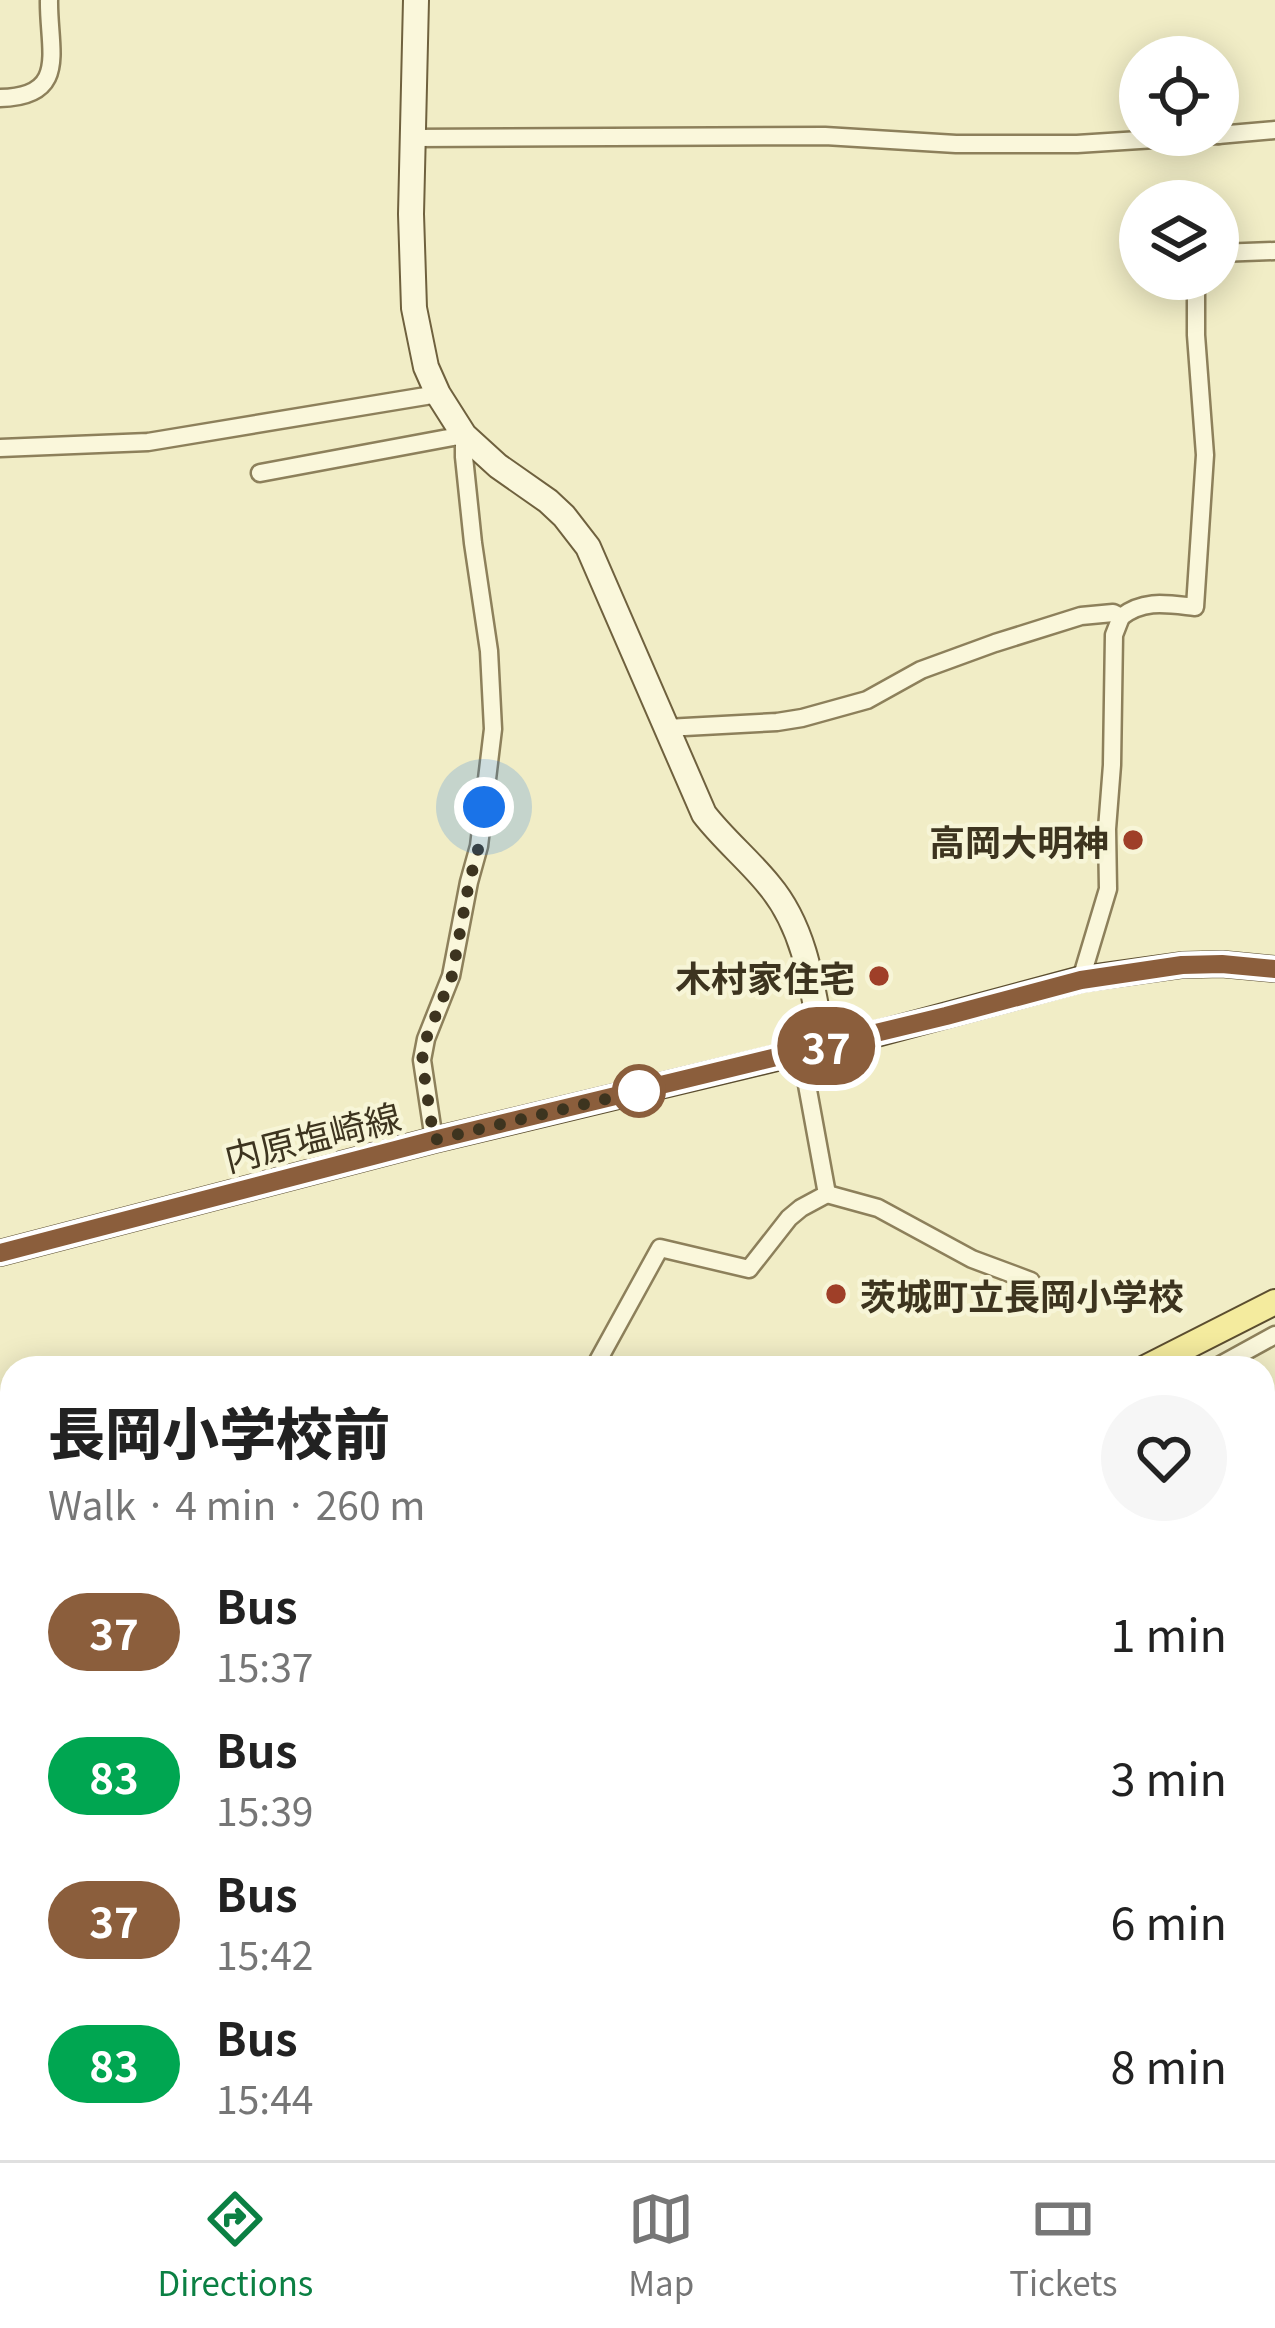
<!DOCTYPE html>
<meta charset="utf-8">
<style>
body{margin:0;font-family:Georgia,"Noto Sans JP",serif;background:#f6f6f6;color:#222;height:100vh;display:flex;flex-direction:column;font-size:45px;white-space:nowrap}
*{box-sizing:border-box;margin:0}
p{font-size:39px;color:#767676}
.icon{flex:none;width:66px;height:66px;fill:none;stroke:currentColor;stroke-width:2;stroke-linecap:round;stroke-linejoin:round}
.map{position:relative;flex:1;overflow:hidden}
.details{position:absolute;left:0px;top:1356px;width:1275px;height:804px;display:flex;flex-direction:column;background:#fff;border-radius:36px 36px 0 0;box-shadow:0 6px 30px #0003}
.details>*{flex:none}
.badge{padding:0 24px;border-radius:39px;font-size:42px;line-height:78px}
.tools{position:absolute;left:1119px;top:36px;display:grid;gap:24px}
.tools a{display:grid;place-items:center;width:120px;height:120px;border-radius:50%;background:#fff;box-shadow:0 6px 30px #0003;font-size:60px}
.you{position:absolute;width:60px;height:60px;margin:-30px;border:9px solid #fff;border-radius:50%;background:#1a73e8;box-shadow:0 0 0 18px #1a73e833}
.map>.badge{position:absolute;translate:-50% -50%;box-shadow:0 0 0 6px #fff}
.round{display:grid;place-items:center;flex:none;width:126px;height:126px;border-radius:63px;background:#f6f6f6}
.head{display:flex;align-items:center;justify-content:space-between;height:204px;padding:0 48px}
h1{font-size:57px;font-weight:800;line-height:90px}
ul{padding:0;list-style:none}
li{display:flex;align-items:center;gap:36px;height:144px;padding:0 48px}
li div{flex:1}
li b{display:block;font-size:45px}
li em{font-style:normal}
li .badge{min-width:132px;font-weight:700;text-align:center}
.dock{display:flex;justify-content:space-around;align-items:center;height:168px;border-top:3px solid #e0e0e0;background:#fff;font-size:33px;color:#767676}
.dock a{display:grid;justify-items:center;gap:6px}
.dock .active{color:#0b8043}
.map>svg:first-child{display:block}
</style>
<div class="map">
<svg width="1275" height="2160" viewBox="0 0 1275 2160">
<rect width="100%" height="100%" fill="#f1edc6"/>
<polygon fill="#bed099" points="931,2148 1016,2148 1013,2160 924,2160"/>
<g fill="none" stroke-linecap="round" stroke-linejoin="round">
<g stroke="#8d805b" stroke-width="21">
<g id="street">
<path d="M 0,98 C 70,97 48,49 49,0"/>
<polyline points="1218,135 1275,130"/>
<polyline points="412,138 825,136 956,144 1077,144 1218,135"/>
<polyline points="1218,253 1275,251"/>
<polyline points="0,448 148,442 438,394"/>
<polyline points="260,473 464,435 464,457 473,543 489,651 493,729 479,846 469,882 451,976 426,1039 422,1060 434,1140"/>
<path d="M 666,728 L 777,722 L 802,718 L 867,700 L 921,670 L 995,643 L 1081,616 L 1113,613 L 1121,617 C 1144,599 1167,604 1195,607 L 1205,455 L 1196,335 L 1196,279"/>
<polyline points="1081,979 1108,889 1107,829 1112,765 1114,635 1121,617"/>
<polyline points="827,1194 878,1208 972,1259 1031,1281"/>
<polyline points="594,1368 660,1248 749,1269 789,1218 801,1208 827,1194 801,1052"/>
<polyline points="1215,1368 1275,1335"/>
<polyline points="1263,1452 1275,1451"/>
<polyline points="0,1552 12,1550"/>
<polyline points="1263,1576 1275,1576"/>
<polyline points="0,1765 12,1760"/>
<polyline points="299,2148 303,2160"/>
<polyline points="441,2148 442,2160"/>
<polyline points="679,2148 686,2160"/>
<polyline points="197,2160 220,2148"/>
<polyline points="612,2160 614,2148"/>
</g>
</g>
<g stroke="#6f613e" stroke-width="28">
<path id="secondary" d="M 416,0 L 411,214 L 414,308 L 426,367 L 438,394 L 464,435 L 498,466 L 548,501 L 564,516 L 588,547 L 704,814 C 724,840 749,860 769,885 C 807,930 813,991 823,1047"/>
</g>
<g stroke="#5b4d2f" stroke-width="28">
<g id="primary">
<polyline points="0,1253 434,1140 869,1036 1081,979 1182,965 1222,964 1275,969"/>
<polyline points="1145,1368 1275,1302"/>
<polyline points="0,1796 12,1790"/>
<polyline points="0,1889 12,1886"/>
<polyline points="1263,1908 1275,1874"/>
<polyline points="1173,2160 1177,2148"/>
</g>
</g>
<g stroke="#5b4d2f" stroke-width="34">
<g id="highway">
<polyline points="1263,1497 1275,1497"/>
<polyline points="1263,1520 1275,1519"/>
<polyline points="1263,1561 1275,1561"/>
<polyline points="0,1813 12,1812"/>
<polyline points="0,1838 12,1837"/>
</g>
</g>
<use href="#street" stroke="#faf7db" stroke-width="16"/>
<use href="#secondary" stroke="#faf7db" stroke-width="24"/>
<use href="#primary" stroke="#f4eb9e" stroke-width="24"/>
<use href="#highway" stroke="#e2c155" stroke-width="30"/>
</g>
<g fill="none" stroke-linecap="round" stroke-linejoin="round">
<g stroke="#fff" stroke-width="27">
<polyline id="line" points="0,1253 434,1140 946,1016 1081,980 1182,965 1222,964 1275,969"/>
</g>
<use href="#line" stroke="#8b5e3c" stroke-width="18"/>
<polyline stroke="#3d341f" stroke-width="12" stroke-dasharray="0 21.6" points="484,807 479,846 469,883 452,976 426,1039 422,1060 434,1140 639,1091"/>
</g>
<g fill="#9f3f28" stroke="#f7f5d7" stroke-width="4.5">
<circle cx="1133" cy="840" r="12"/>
<circle cx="879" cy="976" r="12"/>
<circle cx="836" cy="1294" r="12"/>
</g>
<circle fill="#fff" stroke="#8b5e3c" stroke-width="6" cx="639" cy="1091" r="24"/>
<g text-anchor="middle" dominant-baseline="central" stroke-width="9" stroke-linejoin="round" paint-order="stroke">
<g font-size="36" font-weight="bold" fill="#3d341f" stroke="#f7f5d7" text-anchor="end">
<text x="1109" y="840">高岡大明神</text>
<text x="855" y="976">木村家住宅</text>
<text x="860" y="1294" text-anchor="start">茨城町立長岡小学校</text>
</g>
<g font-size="36" fill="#3d341f" stroke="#f7f5d7">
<text transform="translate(312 1135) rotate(-14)">内原塩崎線</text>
</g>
</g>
</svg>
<div class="tools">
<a><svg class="icon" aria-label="locate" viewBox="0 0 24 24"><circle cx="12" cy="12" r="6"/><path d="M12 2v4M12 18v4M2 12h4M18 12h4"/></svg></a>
<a><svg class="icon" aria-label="layers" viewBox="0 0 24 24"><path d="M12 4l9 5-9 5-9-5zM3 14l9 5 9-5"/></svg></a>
</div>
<div class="you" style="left:484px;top:807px"></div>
<b class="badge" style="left:826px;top:1046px;background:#8b5e3c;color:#fff">37</b>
<section class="details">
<div class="head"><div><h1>長岡小学校前</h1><p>Walk · 4 min · 260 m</p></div><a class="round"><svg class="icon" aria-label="heart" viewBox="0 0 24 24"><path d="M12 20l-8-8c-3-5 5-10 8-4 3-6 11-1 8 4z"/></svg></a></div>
<ul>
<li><span class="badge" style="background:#8b5e3c;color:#fff">37</span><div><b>Bus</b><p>15:37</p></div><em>1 min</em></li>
<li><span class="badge" style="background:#00a651;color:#fff">83</span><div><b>Bus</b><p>15:39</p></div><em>3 min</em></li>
<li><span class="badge" style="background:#8b5e3c;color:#fff">37</span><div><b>Bus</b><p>15:42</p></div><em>6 min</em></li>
<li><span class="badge" style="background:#00a651;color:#fff">83</span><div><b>Bus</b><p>15:44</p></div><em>8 min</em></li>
</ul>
</section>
</div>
<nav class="dock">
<a class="active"><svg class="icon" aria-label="directions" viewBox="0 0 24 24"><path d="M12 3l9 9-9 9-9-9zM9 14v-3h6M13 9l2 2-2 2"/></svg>Directions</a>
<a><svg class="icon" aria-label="map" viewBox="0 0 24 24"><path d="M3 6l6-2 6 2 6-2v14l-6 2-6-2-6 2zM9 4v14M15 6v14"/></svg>Map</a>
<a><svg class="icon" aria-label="tickets" viewBox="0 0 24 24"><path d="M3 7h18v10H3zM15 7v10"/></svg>Tickets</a>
</nav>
